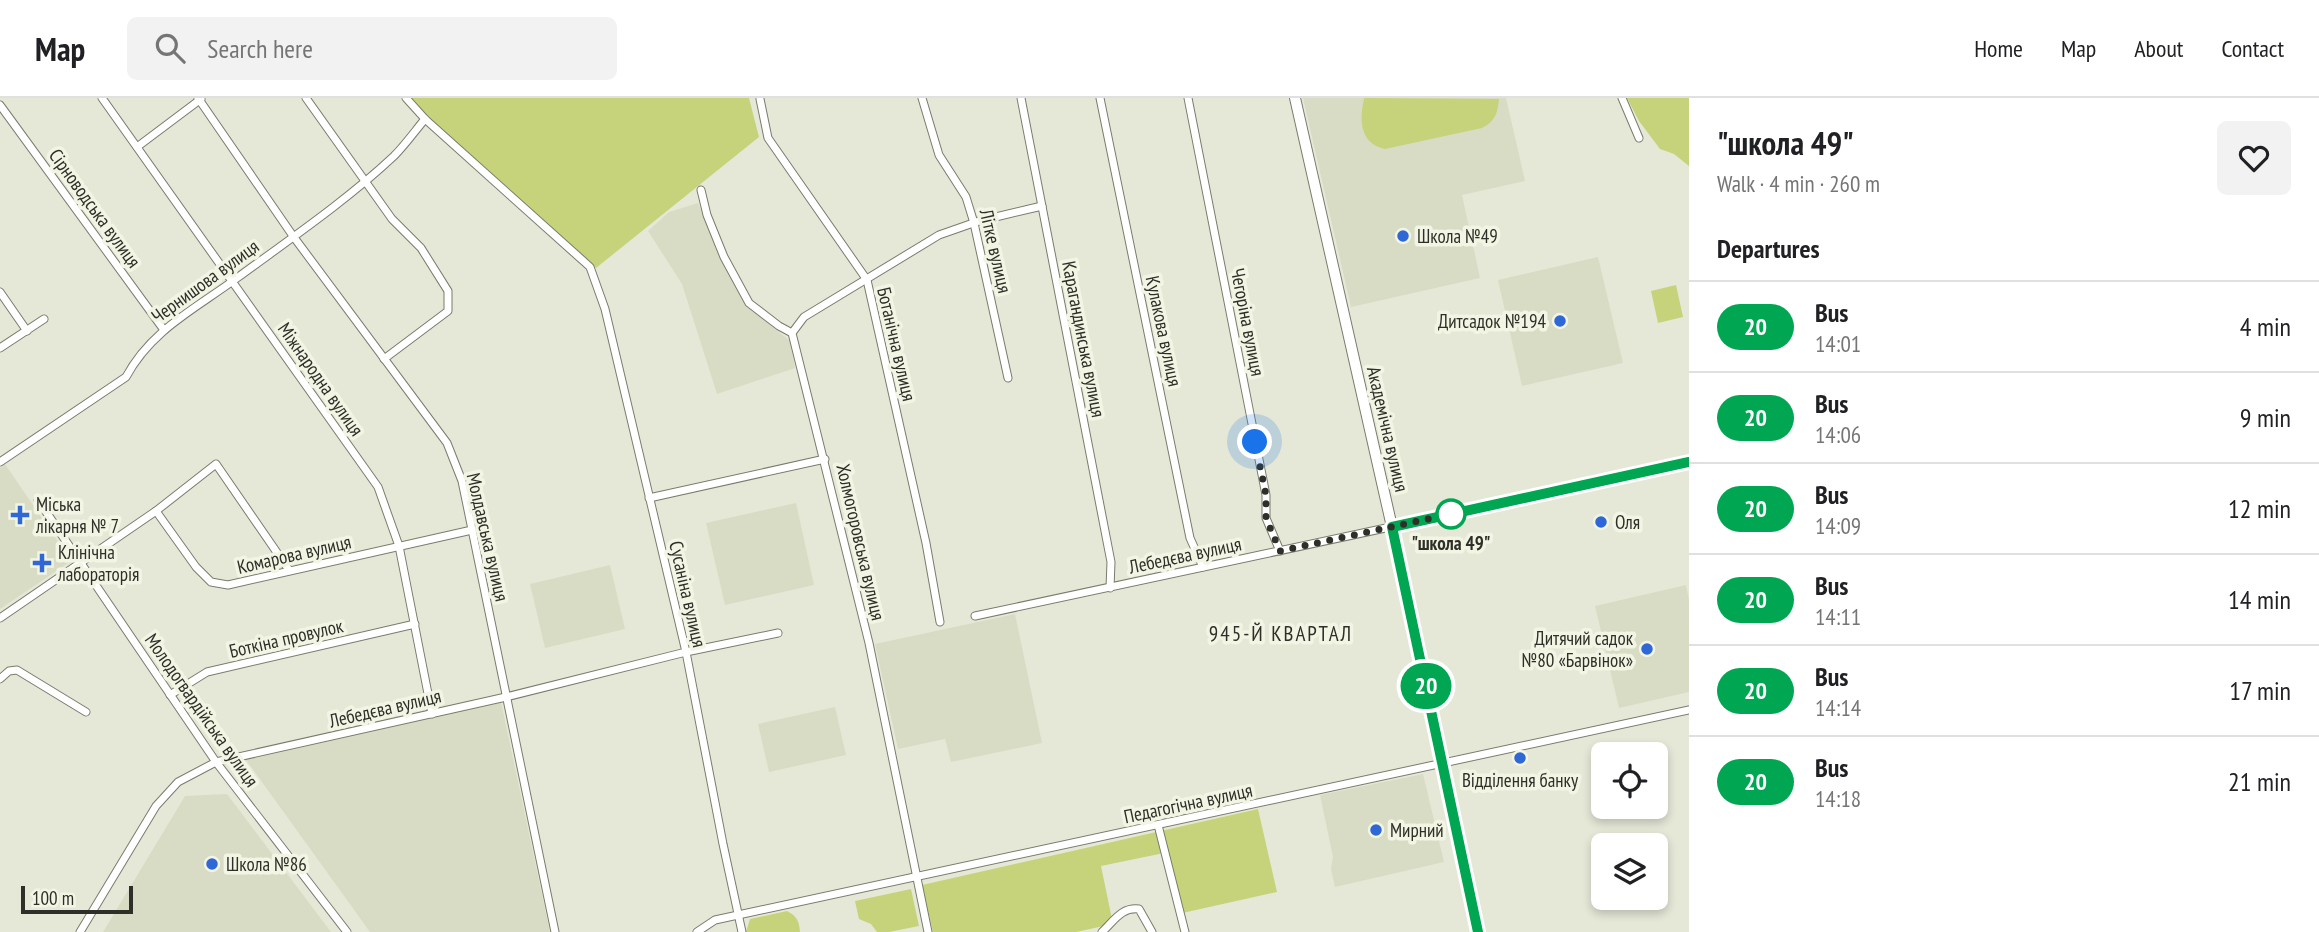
<!DOCTYPE html>
<meta charset="utf-8">
<style>
body{margin:0;font-family:"PT Sans Narrow",sans-serif;background:#f2f2f2;color:#202124;height:100vh;display:flex;flex-direction:column;font-size:26px;white-space:nowrap}
*{box-sizing:border-box;margin:0}
p{font-size:23px;color:#757577}
.icon{flex:none;width:38px;height:38px;fill:none;stroke:currentColor;stroke-width:2;stroke-linecap:round;stroke-linejoin:round}
.map{position:relative;flex:1;overflow:hidden}
.panel{display:flex;flex-direction:column;background:#fff;width:630px}
.panel>*{flex:none}
.badge{padding:0 14px;border-radius:23px;font-size:24px;line-height:46px}
.tools{position:absolute;left:1591px;top:644px;display:grid;gap:14px}
.tools a{display:grid;place-items:center;width:77px;height:77px;border-radius:10px;background:#fff;box-shadow:0 4px 10px #0003;font-size:35px}
.scale{position:absolute;left:21px;bottom:18px;width:112px;box-sizing:border-box;padding-left:7px;border:4px solid #2e2f28;border-top:0;font-size:19px;line-height:24px;white-space:nowrap;color:#2e2f28;-webkit-text-stroke:5px #f2f5e4;paint-order:stroke}
.you{position:absolute;width:35px;height:35px;margin:-18px;border:5px solid #fff;border-radius:50%;background:#1a73e8;box-shadow:0 0 0 10px #1a73e833}
.map>.badge{position:absolute;translate:-50% -50%;box-shadow:0 0 0 4px #fff}
h2{padding:0 28px;font-size:26px;line-height:63px}
.round{display:grid;place-items:center;flex:none;width:74px;height:74px;border-radius:10px;background:#f2f2f2}
.summary{display:flex;align-items:center;justify-content:space-between;height:119px;padding:0 28px}
h1{font-size:33px;font-weight:700;line-height:52px}
ul{padding:0;list-style:none}
li{display:flex;align-items:center;gap:21px;height:91px;padding:0 28px;border-top:2px solid #e0e0e0}
li div{flex:1}
li b{display:block;font-size:26px}
li em{font-style:normal}
li .badge{min-width:77px;font-weight:700;text-align:center}
header{display:flex;align-items:center;gap:42px;box-sizing:border-box;height:98px;padding:0 35px;background:#fff;border-bottom:2px solid #e0e0e0}
header strong{font-size:33px}
nav{display:flex;gap:38px;margin-inline-start:auto;font-size:24px}
.search{width:490px;height:63px;background:#f2f2f2;display:flex;align-items:center;gap:18px;box-sizing:border-box;padding:0 24px;border-radius:10px;color:#757577;font-size:26px}
main{display:flex;flex:1;min-height:0}
.map>svg:first-child{display:block}
</style>
<header>
<strong>Map</strong>
<div class="search"><svg class="icon" aria-label="search" viewBox="0 0 24 24"><circle cx="10" cy="10" r="6"/><path d="M15 15l6 6"/></svg>Search here</div>
<nav><a>Home</a><a>Map</a><a>About</a><a>Contact</a></nav>
</header>
<main>
<div class="map">
<svg width="1689" height="834" viewBox="0 0 1689 834">
<rect width="100%" height="100%" fill="#e5e8d7"/>
<g fill="#d9dcc5">
<polygon points="1303,0 1506,0 1525,83 1462,97 1480,180 1351,209"/>
<polygon points="698,105 721,160 747,208 790,243 795,270 717,296 682,186 648,133 669,114"/>
<polygon points="1598,159 1623,265 1522,288 1498,182"/>
<polygon points="5,366 71,463 0,511 0,370"/>
<polygon points="796,405 814,487 725,507 706,425"/>
<polygon points="610,467 625,531 545,550 530,486"/>
<polygon points="1686,487 1689,502 1689,594 1619,610 1595,508"/>
<polygon points="1015,516 1042,645 951,664 945,641 898,651 875,546"/>
<polygon points="501,604 550,834 370,834 246,662"/>
<polygon points="835,609 846,657 769,674 758,626"/>
<polygon points="1423,676 1444,764 1335,789 1331,771 1333,759 1320,697"/>
<polygon points="227,696 331,834 103,834 185,698"/>
</g>
<g fill="#c7d37b">
<polygon points="410,0 749,0 759,39 596,170 433,25"/>
<polygon points="1627,0 1689,0 1689,68 1674,56 1660,51 1639,23"/>
<path d="M 1364,1 L 1364,0 L 1499,1 C 1498,14 1495,24 1482,30 L 1385,51 C 1360,46 1359,22 1364,1 Z"/>
<polygon points="1676,187 1683,219 1658,225 1651,193"/>
<polygon points="1258,711 1277,794 1178,816 1164,755 1101,768 1113,826 1076,834 933,834 922,787"/>
<polygon points="911,791 919,828 889,834 877,834 871,826 859,821 855,803"/>
<path d="M 787,813 C 797,818 799,823 800,834 L 746,834 L 750,821 Z"/>
</g>
<g fill="none" stroke-linecap="round" stroke-linejoin="round">
<g stroke="#797c6d" stroke-width="9">
<g id="street">
<polyline points="102,0 378,389 399,448 432,616"/>
<polyline points="198,0 293,138 447,345 462,383 555,834"/>
<polyline points="306,0 392,121 421,150 448,193 448,213 384,261"/>
<polyline points="406,0 425,21 590,169 605,211 686,554 723,746 742,834"/>
<polyline points="922,0 939,57 966,99 974,125 1008,280"/>
<polyline points="1021,0 1111,464 1110,490"/>
<polyline points="1100,0 1190,440 1203,469"/>
<polyline points="1188,0 1266,397 1266,420 1280,453"/>
<polyline points="1622,0 1639,40"/>
<polyline points="760,1 768,40 867,182 926,445 940,524"/>
<polyline points="0,7 164,232"/>
<polyline points="137,49 201,1"/>
<polyline points="701,92 707,117 724,159 749,205 779,228 792,235 869,545 928,834"/>
<polyline points="0,194 27,233"/>
<polyline points="792,235 804,219 939,137 979,123 1042,108"/>
<polyline points="0,250 44,221"/>
<path d="M 0,364 L 126,279 C 151,232 195,211 237,180 C 290,141 346,103 394,58 C 405,47 415,33 425,21"/>
<polyline points="649,400 825,361"/>
<polyline points="38,402 216,664 347,834"/>
<polyline points="156,413 196,469 211,484 228,487 472,432"/>
<polyline points="975,518 1689,365"/>
<polyline points="0,520 156,413 216,366 289,472"/>
<polyline points="0,581 9,573 17,572 86,614"/>
<polyline points="170,597 207,574 415,526"/>
<polyline points="1158,727 1185,834"/>
<polyline points="80,834 156,708 178,684 216,664 506,599 686,554 778,535"/>
<polyline points="697,834 715,822 1689,612"/>
<path d="M 1102,834 C 1114,823 1121,809 1139,811 L 1152,834"/>
</g>
</g>
<g stroke="#797c6d" stroke-width="12">
<polyline id="secondary" points="1295,0 1392,429 1478,834"/>
</g>
<use href="#street" stroke="#fff" stroke-width="7"/>
<use href="#secondary" stroke="#fff" stroke-width="10"/>
</g>
<g fill="none" stroke-linecap="round" stroke-linejoin="round">
<g stroke="#fff" stroke-width="16">
<polyline id="line" points="1478,834 1392,429 1689,364"/>
</g>
<use href="#line" stroke="#00a651" stroke-width="10"/>
<polyline stroke="#2e2f28" stroke-width="7" stroke-dasharray="0 12.6" points="1255,344 1266,397 1266,420 1280,453 1451,416"/>
</g>
<g fill="#2f68d6" stroke="#f2f5e4" stroke-width="2.5">
<circle cx="1403" cy="138" r="7"/>
<circle cx="1560" cy="223" r="7"/>
<path d="M16.5 406.5h7v7h7v7h-7v7h-7v-7h-7v-7h7z"/>
<circle cx="1601" cy="424" r="7"/>
<path d="M38.5 454.5h7v7h7v7h-7v7h-7v-7h-7v-7h7z"/>
<circle cx="1647" cy="551" r="7"/>
<circle cx="1520" cy="660" r="7"/>
<circle cx="1376" cy="732" r="7"/>
<circle cx="212" cy="766" r="7"/>
</g>
<circle fill="#fff" stroke="#00a651" stroke-width="3.5" cx="1451" cy="416" r="14"/>
<g text-anchor="middle" dominant-baseline="central" stroke-width="7" stroke-linejoin="round" paint-order="stroke">
<g font-size="19" fill="#2e2f28" stroke="#f2f5e4">
<text transform="translate(95 110) rotate(54)">Сірноводська вулиця</text>
<text transform="translate(996 153) rotate(77)">Літке вулиця</text>
<text transform="translate(205 183) rotate(-36)">Чернишова вулиця</text>
<text transform="translate(1248 224) rotate(79)">Чегоріна вулиця</text>
<text transform="translate(1164 233) rotate(78)">Кулакова вулиця</text>
<text transform="translate(1084 241) rotate(79)">Карагандинська вулиця</text>
<text transform="translate(897 246) rotate(77)">Ботанічна вулиця</text>
<text transform="translate(321 281) rotate(55)">Міжнародна вулиця</text>
<text transform="translate(1388 331) rotate(77)">Академічна вулиця</text>
<text transform="translate(488 439) rotate(77)">Молдавська вулиця</text>
<text transform="translate(861 444) rotate(77)">Холмогоровська вулиця</text>
<text transform="translate(294 456) rotate(-13)">Комарова вулиця</text>
<text transform="translate(1185 457) rotate(-12)">Лебедєва вулиця</text>
<text transform="translate(688 496) rotate(77)">Сусаніна вулиця</text>
<text transform="translate(286 540) rotate(-13)">Боткіна провулок</text>
<text transform="translate(385 610) rotate(-13)">Лебедєва вулиця</text>
<text transform="translate(202 612) rotate(55)">Молодогвардійська вулиця</text>
<text transform="translate(1188 705) rotate(-12)">Педагогічна вулиця</text>
</g>
<g font-size="19" fill="#2e2f28" stroke="#f2f5e4" text-anchor="start">
<text x="1417" y="138">Школа №49</text>
<text x="1546" y="223" text-anchor="end">Дитсадок №194</text>
<text x="36" y="406">Міська<tspan x="36" dy="22">лікарня № 7</tspan></text>
<text x="1615" y="424">Оля</text>
<text x="58" y="454">Клінічна<tspan x="58" dy="22">лабораторія</tspan></text>
<text x="1633" y="540" text-anchor="end">Дитячий садок<tspan x="1633" dy="22">№80 «Барвінок»</tspan></text>
<text x="1520" y="682" text-anchor="middle">Відділення банку</text>
<text x="1390" y="732">Мирний</text>
<text x="226" y="766">Школа №86</text>
</g>
<g font-size="19" font-weight="bold" fill="#2e2f28" stroke="#f2f5e4">
<text x="1451" y="445">"школа 49"</text>
</g>
<g font-size="21" letter-spacing="2" fill="#2e2f28" stroke="#f2f5e4">
<text x="1281" y="535">945-Й КВАРТАЛ</text>
</g>
</g>
</svg>
<div class="tools">
<a><svg class="icon" aria-label="locate" viewBox="0 0 24 24"><circle cx="12" cy="12" r="6"/><path d="M12 2v4M12 18v4M2 12h4M18 12h4"/></svg></a>
<a><svg class="icon" aria-label="layers" viewBox="0 0 24 24"><path d="M12 4l9 5-9 5-9-5zM3 14l9 5 9-5"/></svg></a>
</div>
<div class="scale">100 m</div>
<div class="you" style="left:1255px;top:344px"></div>
<b class="badge" style="left:1426px;top:588px;background:#00a651;color:#fff">20</b>
</div>
<section class="panel">
<div class="summary"><div><h1>&quot;школа 49&quot;</h1><p>Walk · 4 min · 260 m</p></div><a class="round"><svg class="icon" aria-label="heart" viewBox="0 0 24 24"><path d="M12 20l-8-8c-3-5 5-10 8-4 3-6 11-1 8 4z"/></svg></a></div>
<h2>Departures</h2>
<ul>
<li><span class="badge" style="background:#00a651;color:#fff">20</span><div><b>Bus</b><p>14:01</p></div><em>4 min</em></li>
<li><span class="badge" style="background:#00a651;color:#fff">20</span><div><b>Bus</b><p>14:06</p></div><em>9 min</em></li>
<li><span class="badge" style="background:#00a651;color:#fff">20</span><div><b>Bus</b><p>14:09</p></div><em>12 min</em></li>
<li><span class="badge" style="background:#00a651;color:#fff">20</span><div><b>Bus</b><p>14:11</p></div><em>14 min</em></li>
<li><span class="badge" style="background:#00a651;color:#fff">20</span><div><b>Bus</b><p>14:14</p></div><em>17 min</em></li>
<li><span class="badge" style="background:#00a651;color:#fff">20</span><div><b>Bus</b><p>14:18</p></div><em>21 min</em></li>
</ul>
</section>
</main>
